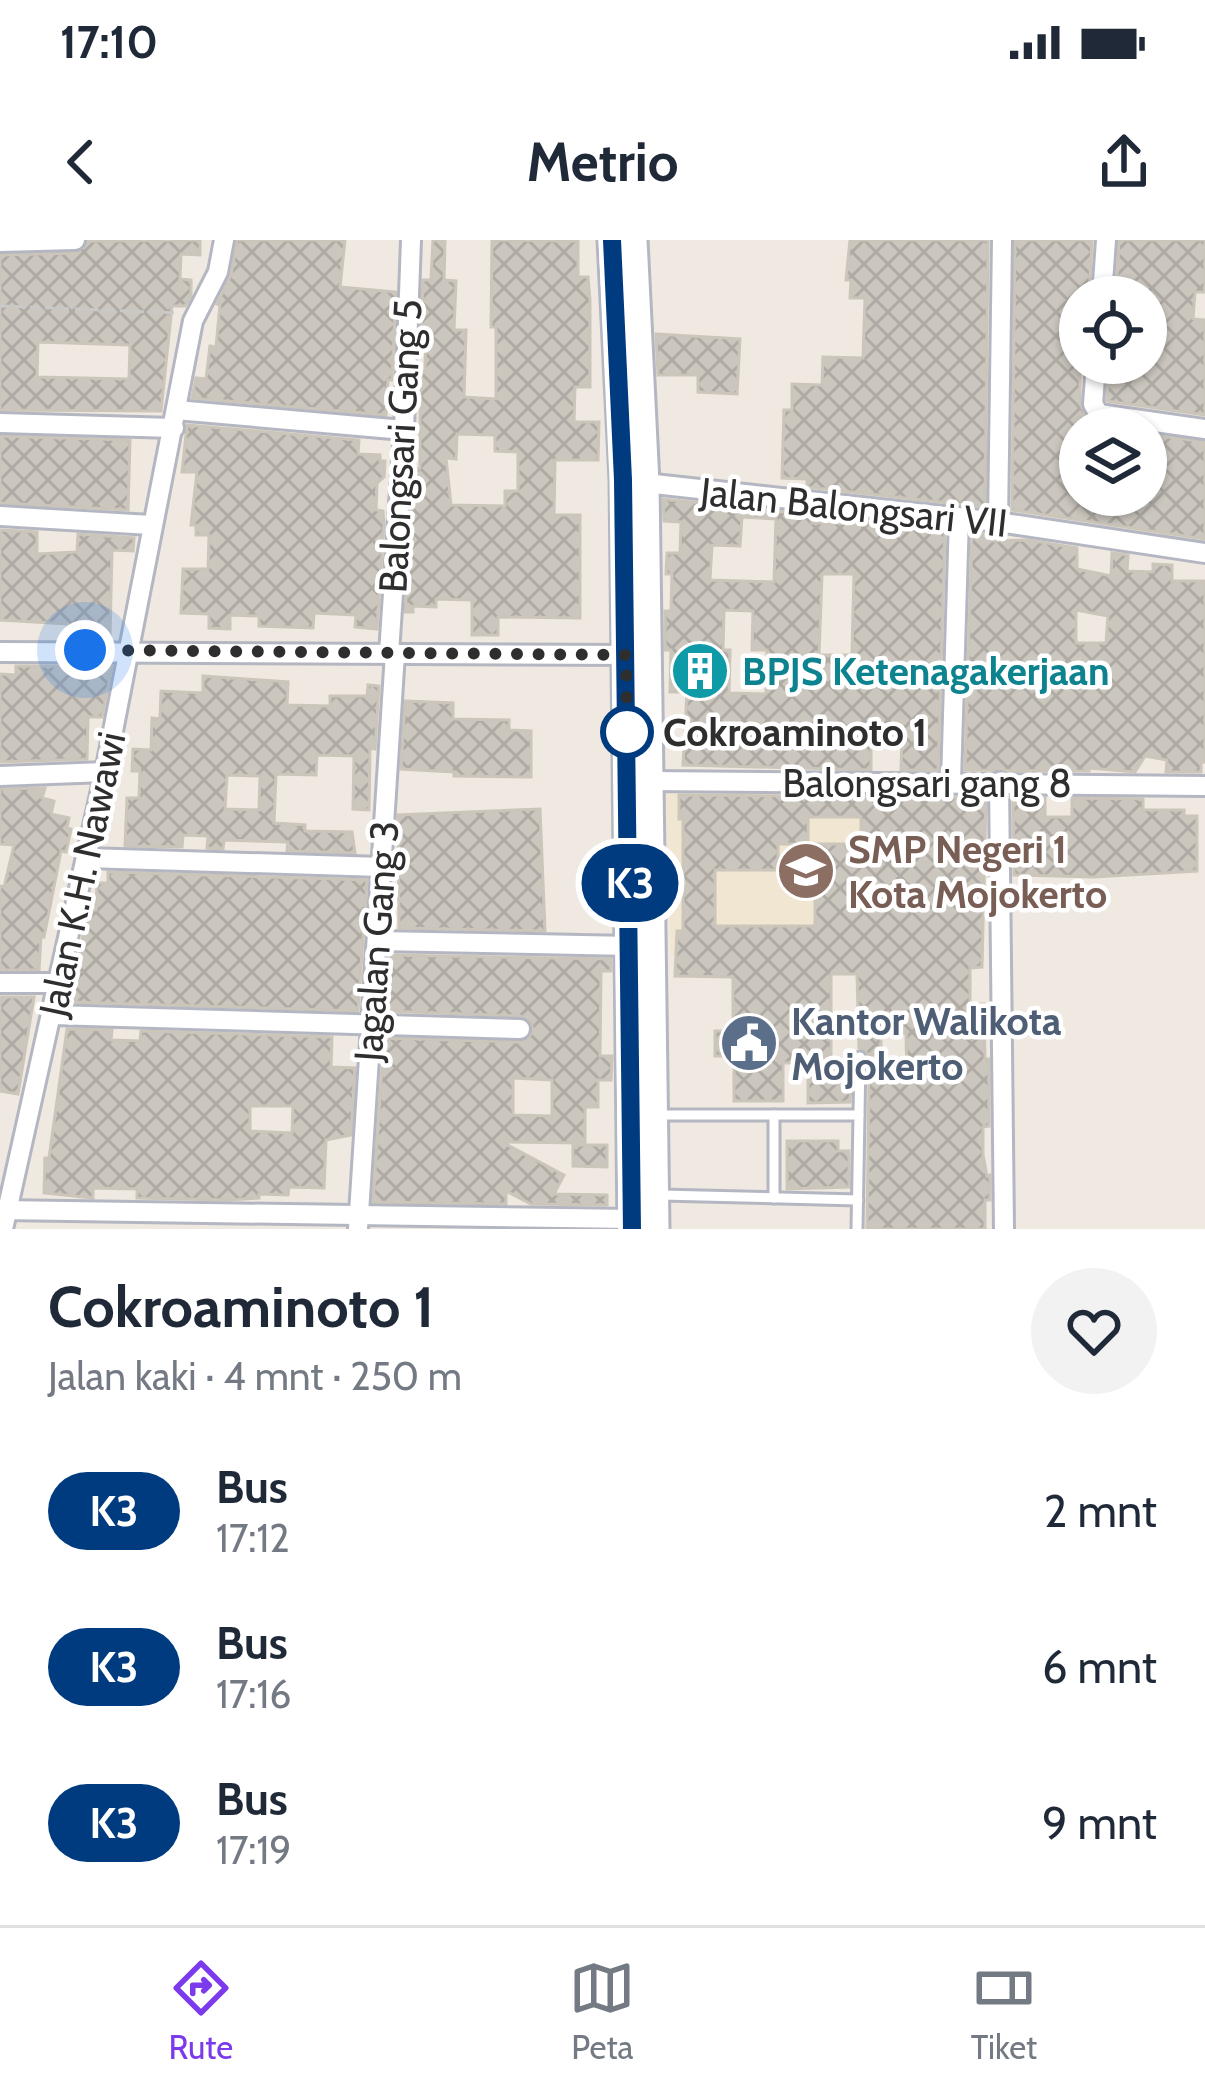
<!DOCTYPE html>
<html lang="id">
<meta charset="utf-8">
<style>
body{margin:0;font-family:Cabin,sans-serif;background:#f2f2f3;color:#1f2937;height:100vh;display:flex;flex-direction:column;font-size:45px;white-space:nowrap}
*{box-sizing:border-box;margin:0}
p{font-size:39px;color:#747a83}
.icon{flex:none;width:66px;height:66px;fill:none;stroke:currentColor;stroke-width:2;stroke-linecap:round;stroke-linejoin:round}
.map{position:relative;height:989px;overflow:hidden}
.drawer{display:flex;flex-direction:column;background:#fff;flex:1}
.drawer>*{flex:none}
.badge{padding:0 24px;border-radius:39px;font-size:42px;line-height:78px}
.controls{position:absolute;left:1059px;top:36px;display:grid;gap:24px}
.controls a{display:grid;place-items:center;width:108px;height:108px;border-radius:50%;background:#fff;box-shadow:0 3px 9px #0004;font-size:60px}
.you{position:absolute;width:60px;height:60px;margin:-30px;border:9px solid #fff;border-radius:50%;background:#1a73e8;box-shadow:0 0 0 18px #1a73e833}
.map>.badge{position:absolute;translate:-50% -50%;box-shadow:0 0 0 6px #fff}
.round{display:grid;place-items:center;flex:none;width:126px;height:126px;border-radius:63px;background:#f2f2f3}
.overview{display:flex;align-items:center;justify-content:space-between;height:204px;padding:0 48px}
h1{font-size:57px;font-weight:700;line-height:90px}
ul{padding:0;list-style:none}
li{display:flex;align-items:center;gap:36px;height:156px;padding:0 48px}
li div{flex:1}
li b{display:block;font-size:45px}
li em{font-style:normal}
li .badge{min-width:132px;font-weight:700;text-align:center}
.status{display:flex;justify-content:space-between;align-items:center;height:84px;padding:0 60px;background:#fff;direction:ltr}
.status svg{height:33px;fill:currentColor}
header{display:flex;justify-content:space-between;align-items:center;height:156px;padding:0 48px;background:#fff;font-size:54px;font-weight:700}
.tab-bar{display:flex;justify-content:space-around;align-items:center;height:168px;border-top:3px solid #e0e1e3;background:#fff;font-size:33px;color:#747a83}
.tab-bar a{display:grid;justify-items:center;gap:6px}
.tab-bar .selected{color:#7c3aed}
.map>svg:first-child{display:block}
</style>
<div class="status"><b>17:10</b><svg viewBox="0 0 49 12"><path d="M0 12V9h3v3zM5 12V6h3v6zM10 12V3h3v9zM15 12V0h3v12zM26 1h20v11H26zM47 4h2v5h-2z"/></svg></div>
<header><svg class="icon" aria-label="back" viewBox="0 0 24 24"><path d="M15 5l-7 7 7 7"/></svg>Metrio<svg class="icon" aria-label="share" viewBox="0 0 24 24"><path d="M12 15V3M7 8l5-5 5 5M5 13v7h14v-7"/></svg></header>
<div class="map">
<svg width="1205" height="989" viewBox="0 0 1205 989">
<defs>
<pattern id="building-cross-hatch" width="8" height="8" patternUnits="userSpaceOnUse" patternTransform="scale(3)"><rect width="8" height="8" fill="#cbc7bf"/><path d="M0 0l8 8M0 8l8-8" fill="none" stroke="#afaba4"/></pattern>
</defs>
<rect width="100%" height="100%" fill="#efe9e1"/>
<polygon fill="#f0e6d1" points="666,546 943,546 943,737 854,739 853,716 671,716"/>
<g fill="url(#building-cross-hatch)" stroke="#cbc5ba" stroke-width="3" fill-rule="evenodd">
<path d="M 200,0 L 200,15 L 181,14 L 180,39 L 191,40 L 191,56 L 185,66 L 172,66 L 161,171 L 0,170 L 0,15 L 77,13 L 88,1 ZM 38,102 L 130,105 L 129,139 L 37,137 Z"/>
<polygon points="237,0 345,0 340,47 396,52 392,140 388,140 386,175 192,158 196,138 206,139 210,106 216,107 220,65 217,64 231,35"/>
<path d="M 433,0 L 445,0 L 444,40 L 456,41 L 454,90 L 466,90 L 464,157 L 496,159 L 496,87 L 491,87 L 492,0 L 578,1 L 578,37 L 588,37 L 590,60 L 590,147 L 575,147 L 574,182 L 599,182 L 598,220 L 555,220 L 554,275 L 580,275 L 580,378 L 498,377 L 498,395 L 472,395 L 472,360 L 436,359 L 436,367 L 413,366 L 413,372 L 405,372 L 415,229 L 420,228 L 420,132 L 425,132 L 426,87 L 421,87 L 423,40 L 431,40 ZM 457,194 L 495,195 L 495,211 L 518,212 L 518,251 L 505,251 L 505,266 L 451,265 L 446,218 L 456,219 Z"/>
<polygon points="850,0 988,0 985,267 807,247 807,239 782,238 784,170 792,170 792,144 822,145 823,117 863,118 865,58 850,58 851,40 846,40"/>
<polygon points="1015,0 1092,0 1089,57 1080,57 1080,164 1091,185 1109,189 1079,189 1080,255 1146,255 1146,194 1205,202 1205,299 1012,270"/>
<polygon points="1119,0 1205,0 1205,52 1195,52 1193,79 1205,80 1205,175 1107,161 1109,123 1151,123 1146,57 1116,57"/>
<polygon points="656,94 740,99 737,154 698,152 698,135 658,135"/>
<polygon points="187,185 359,200 358,214 380,215 380,221 385,221 384,237 377,243 376,270 383,271 384,283 377,389 355,387 356,375 314,373 313,388 259,386 259,376 230,375 230,389 209,388 209,374 181,373 183,329 208,329 209,295 196,295 196,285 191,285 197,232 182,232"/>
<polygon points="0,196 130,200 128,270 0,263"/>
<path d="M 663,259 L 812,275 L 812,283 L 886,283 L 945,290 L 938,530 L 901,530 L 902,495 L 871,496 L 871,530 L 683,525 L 687,452 L 670,452 L 671,410 L 665,410 L 665,371 L 671,371 L 672,334 L 666,334 L 667,313 L 680,313 L 681,282 L 664,281 ZM 742,277 L 776,279 L 774,342 L 710,340 L 712,305 L 740,306 ZM 822,334 L 854,334 L 852,415 L 819,415 ZM 724,370 L 753,371 L 752,410 L 767,410 L 766,454 L 729,453 L 730,410 L 723,410 Z"/>
<polygon points="0,290 37,292 37,314 77,312 78,294 134,298 133,311 112,310 110,398 68,397 68,384 0,380"/>
<path d="M 972,293 L 992,295 L 994,301 L 1028,300 L 1077,308 L 1077,329 L 1111,336 L 1112,313 L 1128,315 L 1127,331 L 1153,332 L 1153,324 L 1172,325 L 1172,341 L 1205,341 L 1205,522 L 1201,522 L 1201,532 L 1166,532 L 1167,520 L 1145,516 L 1135,532 L 1089,528 L 1089,531 L 965,530 ZM 1076,370 L 1108,376 L 1106,403 L 1076,403 Z"/>
<polygon points="16,426 112,426 102,477 88,477 87,519 0,522 0,434 16,435"/>
<path d="M 203,436 L 288,442 L 287,465 L 330,466 L 330,456 L 367,456 L 368,445 L 379,446 L 375,509 L 370,508 L 369,570 L 353,569 L 354,516 L 317,515 L 316,535 L 276,534 L 274,583 L 305,585 L 305,591 L 352,592 L 355,613 L 287,611 L 288,602 L 224,600 L 223,609 L 207,608 L 208,596 L 183,595 L 182,607 L 125,606 L 127,558 L 139,558 L 140,531 L 132,531 L 133,509 L 151,510 L 152,478 L 160,479 L 161,451 L 203,453 ZM 227,535 L 260,536 L 259,570 L 225,569 Z"/>
<polygon points="405,461 453,463 453,479 509,480 509,490 531,491 531,537 454,536 454,532 401,529"/>
<polygon points="45,548 42,558 54,561 51,574 69,578 67,588 71,589 66,612 61,611 44,697 41,696 39,730 0,730 0,646 4,647 14,605 0,604 0,549"/>
<path d="M 679,555 L 986,558 L 982,727 L 970,728 L 970,764 L 984,764 L 985,819 L 989,819 L 989,886 L 983,887 L 983,915 L 987,936 L 990,935 L 990,960 L 985,960 L 985,989 L 867,989 L 869,841 L 907,841 L 906,793 L 881,794 L 881,815 L 869,815 L 859,808 L 857,734 L 831,734 L 831,830 L 843,830 L 843,841 L 851,841 L 850,862 L 808,863 L 808,823 L 783,823 L 783,861 L 734,861 L 734,816 L 715,816 L 715,791 L 733,791 L 733,737 L 675,736 L 677,691 L 683,691 L 683,579 L 679,579 ZM 808,577 L 861,577 L 861,604 L 815,604 L 815,686 L 715,686 L 715,630 L 778,630 L 778,604 L 808,604 Z"/>
<polygon points="1013,558 1045,558 1045,577 1072,577 1072,558 1143,559 1143,570 1184,570 1184,576 1197,576 1197,631 1094,637 1014,635"/>
<polygon points="540,569 545,691 399,688 398,575"/>
<polygon points="108,632 367,640 358,771 70,762 88,670 96,670 97,643 108,643"/>
<path d="M 389,715 L 611,719 L 611,731 L 601,731 L 600,816 L 612,816 L 611,840 L 598,840 L 598,867 L 585,867 L 585,903 L 502,902 L 564,935 L 554,954 L 607,955 L 607,965 L 531,964 L 506,951 L 506,964 L 373,962 L 384,798 L 520,802 L 527,800 L 533,791 L 531,782 L 520,776 L 386,771 ZM 513,838 L 552,840 L 552,876 L 513,875 Z"/>
<polygon points="0,757 34,757 18,854 0,851"/>
<path d="M 67,789 L 112,790 L 111,800 L 140,801 L 141,791 L 332,797 L 331,827 L 355,828 L 351,895 L 326,900 L 324,948 L 289,947 L 288,955 L 259,954 L 259,958 L 229,960 L 137,958 L 137,949 L 93,948 L 93,958 L 44,953 L 45,918 L 49,918 ZM 250,866 L 293,866 L 292,893 L 250,891 Z"/>
<polygon points="787,901 838,901 838,911 849,911 849,947 787,949"/>
<polygon points="573,905 607,905 607,927 573,926"/>
</g>
<g fill="none" stroke-linecap="round" stroke-linejoin="round">
<g stroke="#b4b7c1" stroke-width="15">
<g id="lane">
<polyline points="655,875 859,875"/>
<polyline points="661,955 858,960"/>
<polyline points="774,958 774,875"/>
<polyline points="857,989 860,817"/>
</g>
</g>
<g stroke="#b4b7c1" stroke-width="24">
<g id="street">
<polyline points="0,2 75,0"/>
<polyline points="1102,57 1106,0"/>
<polyline points="1096,123 1093,164 1099,174 1205,189"/>
<polyline points="176,170 404,190"/>
<polyline points="0,183 174,188"/>
<polyline points="645,243 998,282 1205,313"/>
<polyline points="0,276 151,285"/>
<polyline points="998,282 1002,0"/>
<polyline points="0,412 637,415"/>
<polyline points="389,413 404,190 411,0"/>
<polyline points="0,536 105,532"/>
<polyline points="648,541 1205,546"/>
<polyline points="951,542 959,277"/>
<polyline points="999,542 1004,989"/>
<polyline points="86,618 382,627"/>
<polyline points="378,701 631,706"/>
<polyline points="0,743 60,743"/>
<polyline points="53,775 520,789"/>
<polyline points="0,970 632,979"/>
<polyline points="3,989 105,532 193,81 218,32 224,0"/>
<polyline points="358,989 395,413"/>
</g>
</g>
<g stroke="#b4b7c1" stroke-width="33">
<g id="secondary">
<polyline points="612,0 624,240 632,989"/>
<polyline points="633,0 645,243 655,989"/>
</g>
</g>
<polyline stroke="#c9c9c9" stroke-width="3" stroke-dasharray="9 6" stroke-linecap="butt" points="0,66 178,73"/>
<use href="#lane" stroke="#fff" stroke-width="9"/>
<use href="#street" stroke="#fff" stroke-width="18"/>
<use href="#secondary" stroke="#fff" stroke-width="27"/>
</g>
<g fill="none" stroke-linecap="round" stroke-linejoin="round">
<g stroke="#fff" stroke-width="27">
<polyline id="line" points="612,0 623,240 632,989"/>
</g>
<use href="#line" stroke="#003b80" stroke-width="18"/>
<polyline stroke="#2e2e2e" stroke-width="12" stroke-dasharray="0 21.6" points="85,410 626,415 627,492"/>
</g>
<defs>
<g id="building-disc" transform="scale(3)"><circle r="9.5" fill="#0f9aa8" stroke="#fff"/><path d="M-4-6H4V6H1V3H-1V6H-4ZM-2.5-4.3h1.7v1.8h-1.7ZM.8-4.3h1.7v1.8H.8ZM-2.5-1h1.7V.8h-1.7ZM.8-1h1.7V.8H.8Z" fill="#fff"/></g>
<g id="school-disc" transform="scale(3)"><circle r="9.5" fill="#8d6e63" stroke="#fff"/><path d="M0-5L7-2L0 1L-7-2ZM-4 1L0 2.5L4 1V4Q0 6-4 4Z" fill="#fff"/></g>
<g id="civic-disc" transform="scale(3)"><circle r="9.5" fill="#5c6f8a" stroke="#fff"/><path d="M-.6-6.5H3V-4.5H.6V-3L4-1V1h2V6H-6V1h2V-1L-.6-3ZM-1.2 2.5V6h2.4V2.5Z" fill="#fff"/></g>
</defs>
<g fill-rule="evenodd">
<use href="#building-disc" x="700" y="431"/>
<use href="#school-disc" x="806" y="631"/>
<use href="#civic-disc" x="749" y="803"/>
</g>
<circle fill="#fff" stroke="#003b80" stroke-width="6" cx="627" cy="492" r="24"/>
<g text-anchor="middle" dominant-baseline="central" stroke-width="9" stroke-linejoin="round" paint-order="stroke">
<g font-size="39" fill="#2e2e2e" stroke="#fff">
<text transform="translate(400 206) rotate(-87)">Balongsari Gang 5</text>
<text transform="translate(854 267) rotate(6)">Jalan Balongsari VII</text>
<text x="927" y="543">Balongsari gang 8</text>
<text transform="translate(82 634) rotate(-78)">Jalan K.H. Nawawi</text>
<text transform="translate(376 701) rotate(-86)">Jagalan Gang 3</text>
</g>
<g font-size="39" font-weight="bold" fill="#0d838f" stroke="#fff" text-anchor="start">
<text x="742" y="431">BPJS Ketenagakerjaan</text>
</g>
<g font-size="39" font-weight="bold" fill="#2e2e2e" stroke="#fff" text-anchor="start">
<text x="663" y="492">Cokroaminoto 1</text>
</g>
<g font-size="39" font-weight="bold" fill="#785e54" stroke="#fff" text-anchor="start">
<text x="848" y="609">SMP Negeri 1<tspan x="848" dy="45">Kota Mojokerto</tspan></text>
</g>
<g font-size="39" font-weight="bold" fill="#4e5e75" stroke="#fff" text-anchor="start">
<text x="791" y="781">Kantor Walikota<tspan x="791" dy="45">Mojokerto</tspan></text>
</g>
</g>
</svg>
<div class="controls">
<a><svg class="icon" aria-label="locate" viewBox="0 0 24 24"><circle cx="12" cy="12" r="6"/><path d="M12 2v4M12 18v4M2 12h4M18 12h4"/></svg></a>
<a><svg class="icon" aria-label="layers" viewBox="0 0 24 24"><path d="M12 4l9 5-9 5-9-5zM3 14l9 5 9-5"/></svg></a>
</div>
<div class="you" style="left:85px;top:410px"></div>
<b class="badge" style="left:630px;top:643px;background:#003b80;color:#fff">K3</b>
</div>
<section class="drawer">
<div class="overview"><div><h1>Cokroaminoto 1</h1><p>Jalan kaki · 4 mnt · 250 m</p></div><a class="round"><svg class="icon" aria-label="heart" viewBox="0 0 24 24"><path d="M12 20l-8-8c-3-5 5-10 8-4 3-6 11-1 8 4z"/></svg></a></div>
<ul>
<li><span class="badge" style="background:#003b80;color:#fff">K3</span><div><b>Bus</b><p>17:12</p></div><em>2 mnt</em></li>
<li><span class="badge" style="background:#003b80;color:#fff">K3</span><div><b>Bus</b><p>17:16</p></div><em>6 mnt</em></li>
<li><span class="badge" style="background:#003b80;color:#fff">K3</span><div><b>Bus</b><p>17:19</p></div><em>9 mnt</em></li>
</ul>
</section>
<nav class="tab-bar">
<a class="selected"><svg class="icon" aria-label="directions" viewBox="0 0 24 24"><path d="M12 3l9 9-9 9-9-9zM9 14v-3h6M13 9l2 2-2 2"/></svg>Rute</a>
<a><svg class="icon" aria-label="map" viewBox="0 0 24 24"><path d="M3 6l6-2 6 2 6-2v14l-6 2-6-2-6 2zM9 4v14M15 6v14"/></svg>Peta</a>
<a><svg class="icon" aria-label="tickets" viewBox="0 0 24 24"><path d="M3 7h18v10H3zM15 7v10"/></svg>Tiket</a>
</nav>
